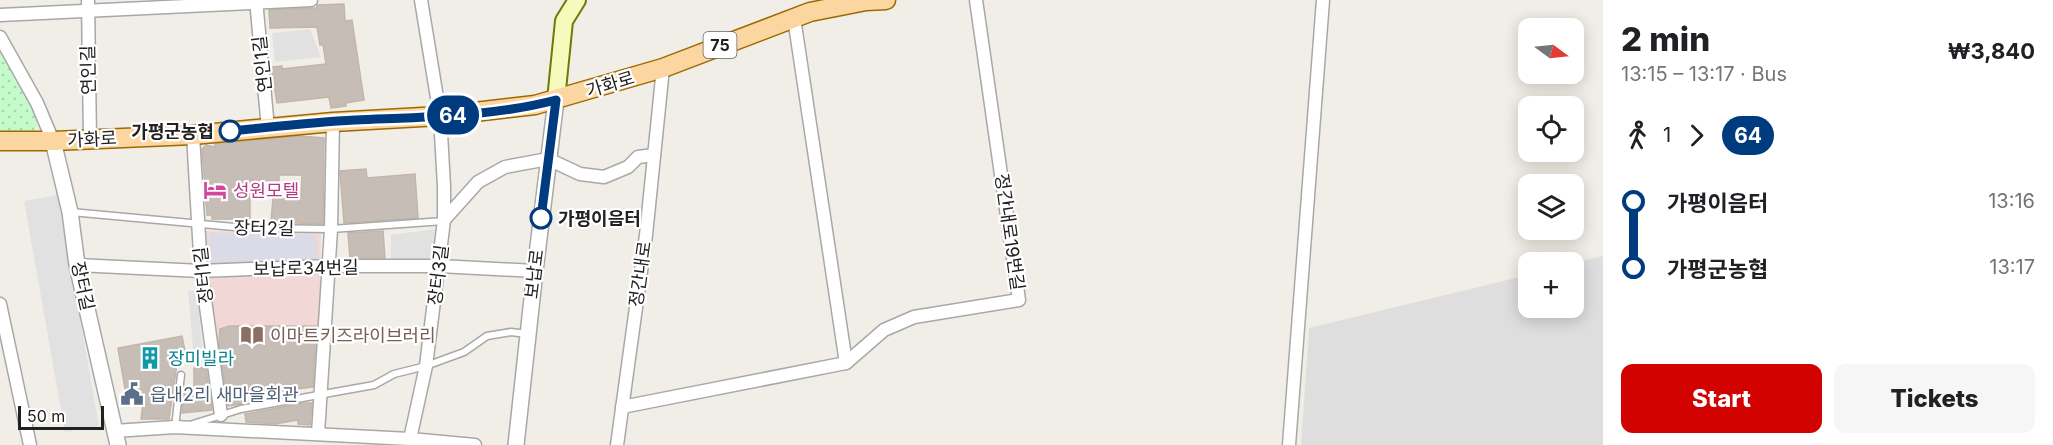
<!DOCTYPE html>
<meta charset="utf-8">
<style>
body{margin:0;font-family:Inter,"Noto Sans KR",sans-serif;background:#f6f6f6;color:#202124;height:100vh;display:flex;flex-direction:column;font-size:22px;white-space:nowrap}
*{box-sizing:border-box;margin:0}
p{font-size:20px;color:#757577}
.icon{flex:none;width:33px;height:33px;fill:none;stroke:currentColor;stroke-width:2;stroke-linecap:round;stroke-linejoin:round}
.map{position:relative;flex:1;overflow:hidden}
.drawer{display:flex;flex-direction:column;background:#fff;width:450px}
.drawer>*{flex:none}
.badge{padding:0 12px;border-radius:20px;font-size:21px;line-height:39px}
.needle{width:39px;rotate:105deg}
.fabs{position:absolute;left:1518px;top:18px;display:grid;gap:12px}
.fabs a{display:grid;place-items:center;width:66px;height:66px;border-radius:12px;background:#fff;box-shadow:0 3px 15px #0003;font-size:30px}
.scale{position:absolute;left:18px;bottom:15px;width:86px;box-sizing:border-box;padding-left:6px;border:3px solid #212121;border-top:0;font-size:16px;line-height:21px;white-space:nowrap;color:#212121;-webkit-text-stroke:4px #fff;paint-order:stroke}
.map>.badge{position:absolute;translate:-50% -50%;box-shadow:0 0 0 3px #fff}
.legs{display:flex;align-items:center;gap:9px;height:66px;padding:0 18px;font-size:20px}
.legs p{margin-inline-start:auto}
.head{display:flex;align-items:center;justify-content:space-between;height:102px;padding:0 18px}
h1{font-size:33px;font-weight:800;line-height:45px}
.primary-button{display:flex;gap:12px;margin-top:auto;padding:12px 18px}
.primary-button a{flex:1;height:69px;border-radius:12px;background:#d10200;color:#fff;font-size:24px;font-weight:800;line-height:69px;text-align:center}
.primary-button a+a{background:#f6f6f6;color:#202124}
ul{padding:0 18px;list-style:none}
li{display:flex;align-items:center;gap:21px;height:66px;font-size:22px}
li i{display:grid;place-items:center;width:9px;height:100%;margin:0 8px;background:currentColor}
li i::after{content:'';width:15px;height:15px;margin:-8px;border:4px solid;border-radius:50%;background:#fff}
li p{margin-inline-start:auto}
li:first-child i{background:linear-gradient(#0000 50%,currentColor 0)}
li:last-child i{background:linear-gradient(currentColor 50%,#0000 0)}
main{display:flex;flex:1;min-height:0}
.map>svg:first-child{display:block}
</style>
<main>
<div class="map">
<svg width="1603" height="445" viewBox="0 0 1603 445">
<defs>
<pattern id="park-dots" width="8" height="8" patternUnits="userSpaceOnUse" patternTransform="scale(1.5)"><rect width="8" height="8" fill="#c5faca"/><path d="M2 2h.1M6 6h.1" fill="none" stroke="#a9d6ad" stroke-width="1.8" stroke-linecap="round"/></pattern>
</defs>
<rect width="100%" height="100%" fill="#f1eee7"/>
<polygon fill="#dfdede" points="1603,256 1603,445 1301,445 1309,328 1528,275 1528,308 1574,308 1574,263"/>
<polygon fill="#f1d8d7" points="206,231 321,233 319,359 219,362 208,280"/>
<polygon fill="url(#park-dots)" points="0,49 38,122 33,132 0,133"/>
<g fill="#e1e1e1">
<polygon points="310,29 321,57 275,62 272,33"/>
<polygon points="58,195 99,426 65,432 24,201"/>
<polygon points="435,229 431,260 391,260 391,235"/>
<polygon points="197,290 203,358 194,359 188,291"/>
</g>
<polygon fill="#dbdbe7" points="210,233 317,235 317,262 210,266"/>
<g fill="#c6beb6" stroke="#c3b5a9" stroke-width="1.5">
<polygon points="344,4 345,21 352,20 364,100 346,103 346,106 331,108 329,97 277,103 271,67 282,66 282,69 326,64 323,45 320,45 317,27 270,28 269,10 311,8 317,8 317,5"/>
<polygon points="299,136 324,138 323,224 271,222 273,198 288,199 288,196 301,197 302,175 279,175 279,181 250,180 250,219 212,219 212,215 207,215 202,149 206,145 215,147 215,144"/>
<polygon points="366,169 367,178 415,174 418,218 344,223 340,171"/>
<polygon points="383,231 385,258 350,258 348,233"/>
<polygon points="230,326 316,326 313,387 263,393 262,389 241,393 242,404 228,406 219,344 220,329"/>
<polygon points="182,336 185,351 179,352 181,363 177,364 169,419 141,419 143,403 128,406 118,348"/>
<polygon points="194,368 206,368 212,410 182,413 184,392 194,391"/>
<polygon points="304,403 312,403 310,425 298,424 298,420 275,424 246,422 245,414"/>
</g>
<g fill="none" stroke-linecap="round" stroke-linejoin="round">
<g stroke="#a8a8a8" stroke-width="9">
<g id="service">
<polyline points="71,212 245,228 331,229 444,221"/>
<polyline points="193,424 241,409 374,385 394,374 426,366 464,352 487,336 511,332 527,334"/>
<polyline points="175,427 181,375"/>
</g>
</g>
<g stroke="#a8a8a8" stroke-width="15">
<g id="minor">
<polyline points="88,0 90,139"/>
<polyline points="256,0 268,128"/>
<polyline points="0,15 311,0"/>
<polyline points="794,18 846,363"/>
<polyline points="0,37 37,103 53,141"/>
<polyline points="193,135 201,271 221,415"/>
<polyline points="444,220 478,182 505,167 548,159 580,174 604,177 628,167 638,157 654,155"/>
<polyline points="77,265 201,271 329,266 439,266 535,271"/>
<polyline points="0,304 30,445"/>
<polyline points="622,407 846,363 884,330 914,317 1019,300 976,0"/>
<polyline points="114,431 175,427 410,439 475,445"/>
<polyline points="318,434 331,229 333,122"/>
<polyline points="410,439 426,366 444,220 444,186 440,116 421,0"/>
<polyline points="617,445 646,235 663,68"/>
<polyline points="1289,445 1323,0"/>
</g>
</g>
<g stroke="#a8a8a8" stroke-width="18">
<g id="tertiary">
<polyline points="53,141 70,212 77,265 118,445"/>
<polyline points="516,445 535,271 556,100"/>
</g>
</g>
<g stroke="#6d7a05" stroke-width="20">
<polyline id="secondary" points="556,100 564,21 577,0"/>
</g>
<g stroke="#9d6a00" stroke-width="21">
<polyline id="primary" points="0,141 53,141 193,135 333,122 440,116 535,105 663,68 810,12 866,1 886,0"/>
</g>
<use href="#service" stroke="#fff" stroke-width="6"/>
<use href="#minor" stroke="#fff" stroke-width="12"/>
<use href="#tertiary" stroke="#fff" stroke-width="15"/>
<use href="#secondary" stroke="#f6fabc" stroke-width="16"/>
<use href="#primary" stroke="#fcd6a1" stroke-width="18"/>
</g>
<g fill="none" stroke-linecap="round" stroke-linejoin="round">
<g stroke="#fff" stroke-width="14">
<path id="line-1" d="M 230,131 C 272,127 313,122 355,120 C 421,117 491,117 556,100 L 541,218"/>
</g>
<use href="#line-1" stroke="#003b80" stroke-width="9"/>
</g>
<defs>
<g id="hotel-bare" transform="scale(1.8)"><path d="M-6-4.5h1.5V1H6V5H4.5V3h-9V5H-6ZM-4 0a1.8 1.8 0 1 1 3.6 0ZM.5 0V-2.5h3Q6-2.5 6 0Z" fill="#d1479c" stroke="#fff" stroke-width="2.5" paint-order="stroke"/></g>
<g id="library-bare" transform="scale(1.8)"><path d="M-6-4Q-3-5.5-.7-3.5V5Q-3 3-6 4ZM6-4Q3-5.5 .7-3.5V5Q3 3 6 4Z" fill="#8d6e63" stroke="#fff" stroke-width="2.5" paint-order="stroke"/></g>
<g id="building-bare" transform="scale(1.8)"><path d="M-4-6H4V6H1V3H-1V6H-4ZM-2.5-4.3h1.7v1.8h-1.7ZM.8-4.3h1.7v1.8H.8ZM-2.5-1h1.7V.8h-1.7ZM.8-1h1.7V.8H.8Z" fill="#0f9aa8" stroke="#fff" stroke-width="2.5" paint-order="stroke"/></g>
<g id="civic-bare" transform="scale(1.8)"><path d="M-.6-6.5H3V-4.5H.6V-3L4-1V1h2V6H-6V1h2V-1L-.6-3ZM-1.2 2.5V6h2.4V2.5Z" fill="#5c6f8a" stroke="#fff" stroke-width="2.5" paint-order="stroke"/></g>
</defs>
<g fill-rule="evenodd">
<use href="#hotel-bare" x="215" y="190"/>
<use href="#library-bare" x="252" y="335"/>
<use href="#building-bare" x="150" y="358"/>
<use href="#civic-bare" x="132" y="394"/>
</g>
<g fill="#fff" stroke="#003b80" stroke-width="3">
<circle cx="230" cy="131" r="10"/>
<circle cx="541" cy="218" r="10"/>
</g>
<g text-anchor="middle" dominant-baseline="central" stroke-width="4.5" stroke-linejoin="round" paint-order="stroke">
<rect fill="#fff" stroke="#646464" stroke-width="1.5" x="703.5" y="32" width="33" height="26" rx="4.5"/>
<g font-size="16" font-weight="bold" fill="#212121">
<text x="720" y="45">75</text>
</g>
<g font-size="18" fill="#212121" stroke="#fff">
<text transform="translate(262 64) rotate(-96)">연인1길</text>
<text transform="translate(88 70) rotate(-91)">연인길</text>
<text transform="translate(610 84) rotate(-17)">가화로</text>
<text transform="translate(92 139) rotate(-3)">가화로</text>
<text transform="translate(264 228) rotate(1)">장터2길</text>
<text transform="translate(1010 232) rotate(82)">정간내로19번길</text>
<text transform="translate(306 268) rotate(-1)">보납로34번길</text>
<text transform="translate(534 274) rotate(-83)">보납로</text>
<text transform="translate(640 274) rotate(-82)">정간내로</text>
<text transform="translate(203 275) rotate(-96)">장터1길</text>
<text transform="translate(438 275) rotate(-83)">장터3길</text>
<text transform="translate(83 286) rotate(78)">장터길</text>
</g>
<g font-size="18" font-weight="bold" fill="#212121" stroke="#fff" text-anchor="end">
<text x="214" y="131">가평군농협</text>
<text x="558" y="218" text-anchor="start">가평이음터</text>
</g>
<g font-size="18" fill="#b23c85" stroke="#fff" text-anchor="start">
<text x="233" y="190">성원모텔</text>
</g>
<g font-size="18" fill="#785e54" stroke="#fff" text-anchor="start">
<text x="270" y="335">이마트키즈라이브러리</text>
</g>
<g font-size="18" fill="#0d838f" stroke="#fff" text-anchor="start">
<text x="168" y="358">장미빌라</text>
</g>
<g font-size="18" fill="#4e5e75" stroke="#fff" text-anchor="start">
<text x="150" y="394">읍내2리 새마을회관</text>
</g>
</g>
</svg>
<div class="fabs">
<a><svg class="needle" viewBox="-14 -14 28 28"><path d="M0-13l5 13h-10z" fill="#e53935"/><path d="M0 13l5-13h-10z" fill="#757577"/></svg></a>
<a><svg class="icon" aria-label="locate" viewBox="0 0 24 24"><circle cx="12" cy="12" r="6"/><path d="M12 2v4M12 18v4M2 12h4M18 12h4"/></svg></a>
<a><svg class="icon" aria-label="layers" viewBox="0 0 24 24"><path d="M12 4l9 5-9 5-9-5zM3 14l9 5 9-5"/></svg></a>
<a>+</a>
</div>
<div class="scale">50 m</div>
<b class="badge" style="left:453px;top:115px;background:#003b80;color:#fff">64</b>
</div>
<section class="drawer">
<div class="head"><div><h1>2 min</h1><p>13:15 – 13:17 · Bus</p></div><b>₩3,840</b></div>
<div class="legs"><svg class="icon" aria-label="walk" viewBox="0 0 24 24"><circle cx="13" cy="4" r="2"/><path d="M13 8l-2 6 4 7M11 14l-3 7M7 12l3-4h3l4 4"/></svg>1<svg class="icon" aria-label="forward" viewBox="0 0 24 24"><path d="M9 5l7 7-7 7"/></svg><b class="badge" style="background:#003b80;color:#fff">64</b></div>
<ul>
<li><i style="color:#003b80"></i><b>가평이음터</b><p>13:16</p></li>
<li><i style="color:#003b80"></i><b>가평군농협</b><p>13:17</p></li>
</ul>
<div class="primary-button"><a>Start</a><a>Tickets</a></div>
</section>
</main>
